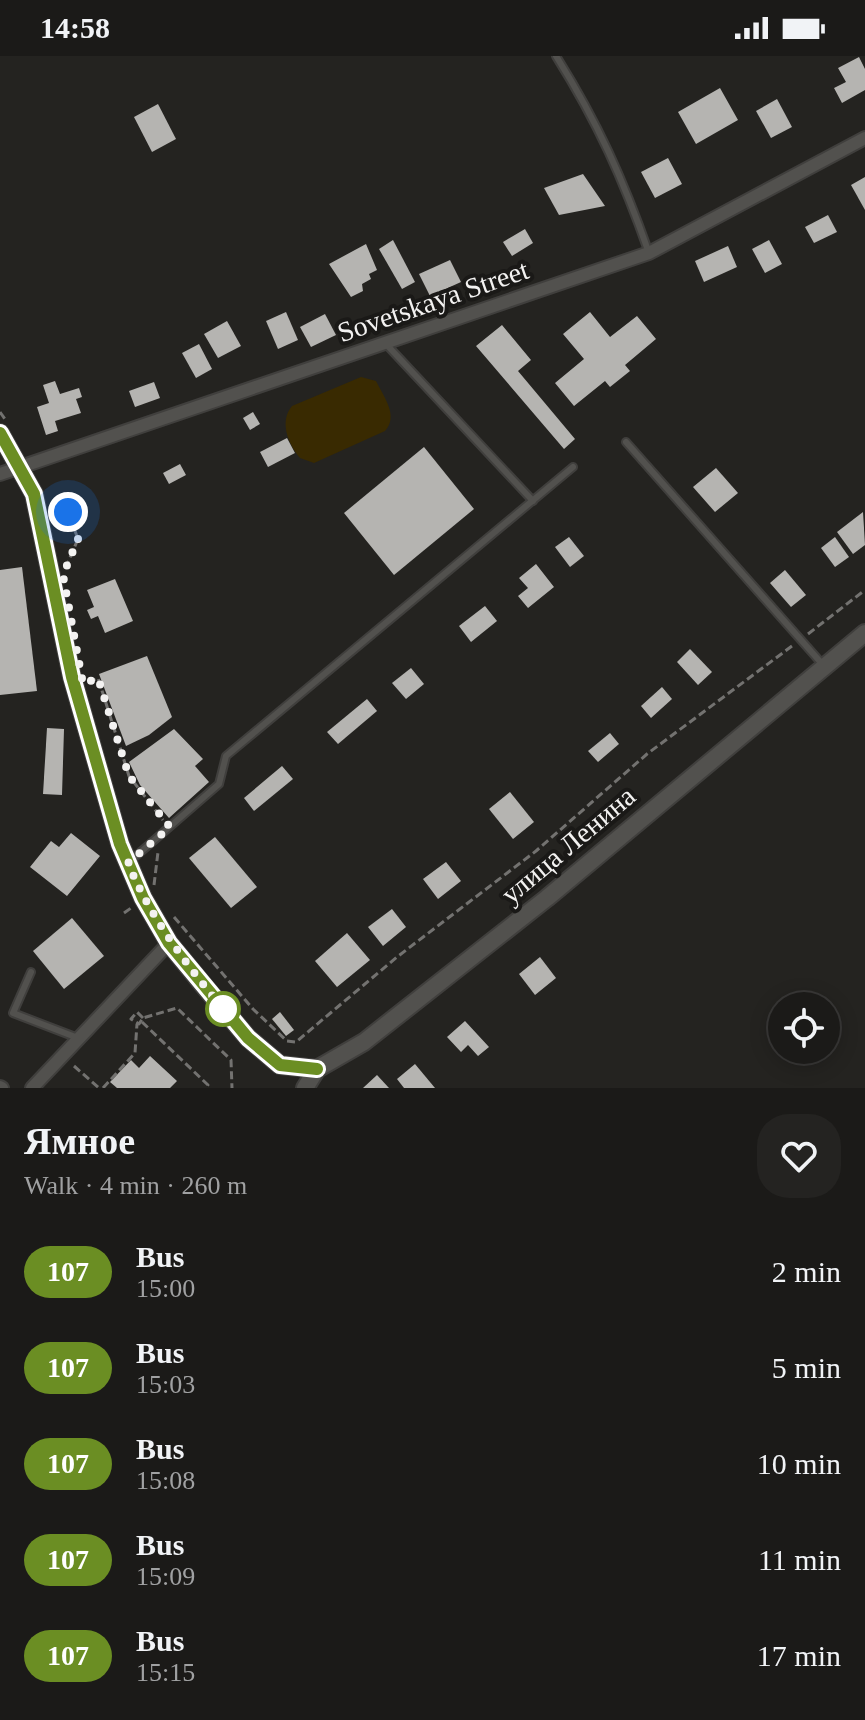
<!DOCTYPE html>
<meta charset="utf-8">
<style>
body{margin:0;font-family:Georgia,serif;background:#242321;color:#f1f3f6;height:100vh;display:flex;flex-direction:column;font-size:30px;white-space:nowrap}
*{box-sizing:border-box;margin:0}
p{font-size:26px;color:#a0a1a2}
.icon{flex:none;width:44px;height:44px;fill:none;stroke:currentColor;stroke-width:2;stroke-linecap:round;stroke-linejoin:round}
.map{position:relative;height:1032px;overflow:hidden}
.sheet{display:flex;flex-direction:column;background:#1b1a18;flex:1}
.sheet>*{flex:none}
.badge{padding:0 16px;border-radius:26px;font-size:28px;line-height:52px}
.controls{position:absolute;left:768px;top:936px;display:grid;gap:16px}
.controls a{display:grid;place-items:center;width:72px;height:72px;border-radius:50%;background:#1b1a18;box-shadow:0 4px 20px #0003,0 0 0 2px #393837;font-size:40px}
.you{position:absolute;width:40px;height:40px;margin:-20px;border:6px solid #fff;border-radius:50%;background:#1a73e8;box-shadow:0 0 0 12px #1a73e833}
.map>.badge{position:absolute;translate:-50% -50%;box-shadow:0 0 0 4px #fff}
.round{display:grid;place-items:center;flex:none;width:84px;height:84px;border-radius:32px;background:#242321}
.summary{display:flex;align-items:center;justify-content:space-between;height:136px;padding:0 24px}
h1{font-size:38px;font-weight:700;line-height:60px}
ul{padding:0;list-style:none}
li{display:flex;align-items:center;gap:24px;height:96px;padding:0 24px}
li div{flex:1}
li b{display:block;font-size:30px}
li em{font-style:normal}
li .badge{min-width:88px;font-weight:700;text-align:center}
.status{display:flex;justify-content:space-between;align-items:center;height:56px;padding:0 40px;background:#1b1a18;direction:ltr}
.status svg{height:22px;fill:currentColor}
.map>svg:first-child{display:block}
</style>
<div class="status"><b>14:58</b><svg viewBox="0 0 49 12"><path d="M0 12V9h3v3zM5 12V6h3v6zM10 12V3h3v9zM15 12V0h3v12zM26 1h20v11H26zM47 4h2v5h-2z"/></svg></div>
<div class="map">
<svg width="865" height="1032" viewBox="0 0 865 1032">
<rect width="100%" height="100%" fill="#242320"/>
<path fill="#392a01" d="M 361,321 L 376,325 C 384,341 399,360 385,375 L 314,407 L 300,402 C 288,388 279,365 292,350 Z"/>
<g fill="#b5b4b1">
<polygon points="859,1 865,13 865,34 842,47 834,32 846,26 838,12"/>
<polygon points="720,32 738,64 696,88 678,56"/>
<polygon points="777,43 792,71 771,82 756,55"/>
<polygon points="158,48 176,83 152,96 134,61"/>
<polygon points="668,102 682,128 655,142 641,116"/>
<polygon points="583,118 605,150 559,159 544,132"/>
<polygon points="865,121 865,154 851,129"/>
<polygon points="828,159 837,176 814,187 805,171"/>
<polygon points="525,173 533,187 512,200 503,186"/>
<polygon points="393,184 415,226 402,233 379,193"/>
<polygon points="769,184 782,208 765,217 752,193"/>
<polygon points="366,188 377,214 369,218 371,223 362,228 363,235 351,241 329,208"/>
<polygon points="728,190 737,211 704,226 695,205"/>
<polygon points="450,204 461,226 430,240 419,218"/>
<polygon points="286,256 298,284 278,293 266,265"/>
<polygon points="590,256 610,281 637,260 656,283 625,309 630,315 610,331 605,325 574,350 555,327 584,303 563,278"/>
<polygon points="325,258 336,279 311,291 300,271"/>
<polygon points="227,265 241,290 218,302 204,278"/>
<polygon points="502,269 531,304 518,315 575,383 564,393 476,290"/>
<polygon points="199,288 212,313 196,322 182,297"/>
<polygon points="55,325 60,338 79,332 82,341 76,343 81,357 55,365 58,375 46,379 37,351 49,347 43,329"/>
<polygon points="154,326 160,342 135,351 129,335"/>
<polygon points="253,356 260,368 250,374 243,362"/>
<polygon points="287,382 295,397 268,411 260,396"/>
<polygon points="424,391 474,453 394,519 344,457"/>
<polygon points="180,408 186,419 169,428 163,417"/>
<polygon points="716,412 738,437 715,456 693,431"/>
<polygon points="863,456 865,489 853,498 837,476"/>
<polygon points="569,481 584,500 570,511 555,491"/>
<polygon points="835,481 849,501 835,511 821,492"/>
<polygon points="536,508 554,531 528,552 518,540 528,532 519,522"/>
<polygon points="22,511 37,635 0,639 0,514"/>
<polygon points="785,514 806,539 791,551 770,527"/>
<polygon points="115,523 133,565 105,577 98,560 91,563 87,554 94,551 87,534"/>
<polygon points="485,550 497,565 471,586 459,570"/>
<polygon points="690,593 712,616 698,629 677,606"/>
<polygon points="147,600 172,661 149,679 126,690 99,618"/>
<polygon points="411,612 424,628 406,643 392,627"/>
<polygon points="662,631 672,643 651,662 641,650"/>
<polygon points="367,643 377,655 338,688 327,676"/>
<polygon points="47,672 64,673 62,739 43,738"/>
<polygon points="174,673 203,703 195,710 209,726 169,762 140,729 129,706"/>
<polygon points="610,677 619,688 598,706 588,695"/>
<polygon points="282,710 293,723 254,755 244,742"/>
<polygon points="510,736 534,766 513,783 489,753"/>
<polygon points="71,777 100,800 67,840 30,811 51,785 59,791"/>
<polygon points="215,781 257,831 231,852 189,802"/>
<polygon points="446,806 461,825 438,843 423,823"/>
<polygon points="392,853 406,871 383,890 368,871"/>
<polygon points="72,862 104,900 64,933 33,895"/>
<polygon points="347,877 370,904 337,931 315,905"/>
<polygon points="540,901 556,922 535,939 519,918"/>
<polygon points="280,956 294,974 286,980 272,963"/>
<polygon points="465,965 489,991 478,1000 468,989 461,996 447,981"/>
<polygon points="150,1000 177,1025 170,1032 117,1032 110,1026 131,1004 139,1012"/>
<polygon points="415,1008 435,1032 404,1032 397,1023"/>
<polygon points="377,1019 389,1032 363,1032"/>
</g>
<g fill="none" stroke-linecap="round" stroke-linejoin="round">
<g stroke="#403f3d" stroke-width="10">
<g id="lane">
<path d="M 556,0 C 598,67 623,123 649,197"/>
<polyline points="385,287 533,445"/>
<polyline points="626,386 824,610"/>
<polyline points="129,806 219,728 226,700 573,411"/>
<polyline points="31,916 13,957 78,982"/>
</g>
</g>
<g stroke="#403f3d" stroke-width="16">
<g id="street">
<polyline points="0,418 649,197 865,82"/>
<polyline points="0,1031 2,1032"/>
<polyline points="32,1032 169,887"/>
</g>
</g>
<g stroke="#403f3d" stroke-width="20">
<g id="secondary">
<polyline points="0,377 34,438 72,621 120,788 143,842 169,887 204,930 248,982 280,1009 317,1013 364,986 547,842 865,577"/>
<polyline points="305,1032 317,1013"/>
</g>
</g>
<g stroke="#737270" stroke-width="3" stroke-dasharray="8 4" stroke-linecap="butt">
<polyline points="0,356 5,363"/>
<polyline points="53,444 68,456 78,483 65,513"/>
<polyline points="808,578 865,534"/>
<polyline points="88,626 98,622 129,720 163,764"/>
<polyline points="154,829 158,796"/>
<polyline points="124,857 131,852"/>
<polyline points="174,861 253,953 287,985 296,986 397,901 536,795 647,698 792,590"/>
<polyline points="143,962 137,956 131,963 139,968 143,962 177,952 231,1004 232,1032"/>
<polyline points="142,966 208,1029 205,1032"/>
<polyline points="74,1010 99,1032"/>
<polyline points="103,1032 135,997 137,968"/>
</g>
<use href="#lane" stroke="#52514e" stroke-width="6"/>
<use href="#street" stroke="#52514e" stroke-width="12"/>
<use href="#secondary" stroke="#52514e" stroke-width="16"/>
</g>
<g fill="none" stroke-linecap="round" stroke-linejoin="round">
<g stroke="#fff" stroke-width="18">
<polyline id="line" points="0,377 34,438 72,621 120,788 143,842 169,887 248,982 280,1009 317,1013"/>
</g>
<use href="#line" stroke="#6b8e23" stroke-width="12"/>
<path stroke="#f3f2f1" stroke-width="8" stroke-dasharray="0 14.4" d="M 68,456 L 78,483 L 63,519 L 83,628 L 98,622 L 129,720 L 170,771 L 128,807 C 151,863 185,906 223,953"/>
</g>
<circle fill="#fff" stroke="#6b8e23" stroke-width="4" cx="223" cy="953" r="16"/>
<g text-anchor="middle" dominant-baseline="central" stroke-width="8" stroke-linejoin="round" paint-order="stroke">
<g font-size="28" fill="#f3f2f1" stroke="#1a1917">
<text transform="translate(433 245) rotate(-19)">Sovetskaya Street</text>
<text transform="translate(568 789) rotate(-40)">улица Ленина</text>
</g>
</g>
</svg>
<div class="controls">
<a><svg class="icon" aria-label="locate" viewBox="0 0 24 24"><circle cx="12" cy="12" r="6"/><path d="M12 2v4M12 18v4M2 12h4M18 12h4"/></svg></a>
</div>
<div class="you" style="left:68px;top:456px"></div>
</div>
<section class="sheet">
<div class="summary"><div><h1>Ямное</h1><p>Walk · 4 min · 260 m</p></div><a class="round"><svg class="icon" aria-label="heart" viewBox="0 0 24 24"><path d="M12 20l-8-8c-3-5 5-10 8-4 3-6 11-1 8 4z"/></svg></a></div>
<ul>
<li><span class="badge" style="background:#6b8e23;color:#fff">107</span><div><b>Bus</b><p>15:00</p></div><em>2 min</em></li>
<li><span class="badge" style="background:#6b8e23;color:#fff">107</span><div><b>Bus</b><p>15:03</p></div><em>5 min</em></li>
<li><span class="badge" style="background:#6b8e23;color:#fff">107</span><div><b>Bus</b><p>15:08</p></div><em>10 min</em></li>
<li><span class="badge" style="background:#6b8e23;color:#fff">107</span><div><b>Bus</b><p>15:09</p></div><em>11 min</em></li>
<li><span class="badge" style="background:#6b8e23;color:#fff">107</span><div><b>Bus</b><p>15:15</p></div><em>17 min</em></li>
</ul>
</section>
